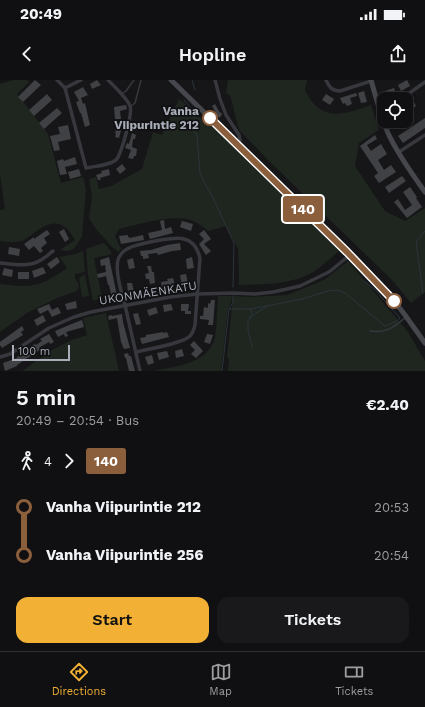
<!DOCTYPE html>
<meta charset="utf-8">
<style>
body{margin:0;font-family:"Work Sans",sans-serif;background:#19191b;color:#f1f3f6;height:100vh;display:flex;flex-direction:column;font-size:15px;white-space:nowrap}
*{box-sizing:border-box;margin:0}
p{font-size:13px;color:#9c9d9f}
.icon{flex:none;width:22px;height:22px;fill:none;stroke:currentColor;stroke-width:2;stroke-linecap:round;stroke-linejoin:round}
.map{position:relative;height:291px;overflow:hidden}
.details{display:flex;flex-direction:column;background:#101012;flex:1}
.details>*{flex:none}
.badge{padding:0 8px;border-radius:3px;font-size:14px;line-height:26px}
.buttons{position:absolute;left:377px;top:12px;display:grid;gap:8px}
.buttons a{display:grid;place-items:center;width:36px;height:36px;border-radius:8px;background:#101012;box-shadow:0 2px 6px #0003,0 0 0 1px #303032;font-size:20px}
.scale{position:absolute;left:12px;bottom:10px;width:58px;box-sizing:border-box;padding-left:4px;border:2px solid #a8adb8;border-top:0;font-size:11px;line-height:14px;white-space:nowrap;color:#a8adb8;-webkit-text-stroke:3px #111113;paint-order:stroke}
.map>.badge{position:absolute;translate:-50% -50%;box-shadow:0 0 0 2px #fff}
.legs{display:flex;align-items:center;gap:6px;height:44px;padding:0 16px;font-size:13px}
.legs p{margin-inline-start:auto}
.overview{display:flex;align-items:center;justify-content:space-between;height:68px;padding:0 16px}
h1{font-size:22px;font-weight:600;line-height:30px}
.button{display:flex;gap:8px;margin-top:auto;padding:8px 16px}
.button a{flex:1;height:46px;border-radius:12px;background:#f2b134;color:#111;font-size:16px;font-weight:600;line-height:46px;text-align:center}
.button a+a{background:#19191b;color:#f1f3f6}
ul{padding:0 16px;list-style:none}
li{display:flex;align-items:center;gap:14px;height:48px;font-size:15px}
li i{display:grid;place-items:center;width:6px;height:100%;margin:0 5px;background:currentColor}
li i::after{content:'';width:10px;height:10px;margin:-5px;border:3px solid;border-radius:50%;background:#101012}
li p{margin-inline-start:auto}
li:first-child i{background:linear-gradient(#0000 50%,currentColor 0)}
li:last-child i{background:linear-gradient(currentColor 50%,#0000 0)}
.status{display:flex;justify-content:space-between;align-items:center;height:28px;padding:0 20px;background:#101012;direction:ltr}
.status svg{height:11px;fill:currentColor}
header{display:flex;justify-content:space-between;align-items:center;height:52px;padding:0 16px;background:#101012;font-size:18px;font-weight:600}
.menu{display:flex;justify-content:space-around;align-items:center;height:56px;border-top:1px solid #303032;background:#101012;font-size:11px;color:#9c9d9f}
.menu a{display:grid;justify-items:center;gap:2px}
.menu .current{color:#f2b134}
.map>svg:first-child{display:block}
</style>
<div class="status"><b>20:49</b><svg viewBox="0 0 49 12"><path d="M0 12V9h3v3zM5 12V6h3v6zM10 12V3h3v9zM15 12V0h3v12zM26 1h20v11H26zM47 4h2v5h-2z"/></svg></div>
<header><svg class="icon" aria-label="back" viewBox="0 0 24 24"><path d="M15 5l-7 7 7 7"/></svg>Hopline<svg class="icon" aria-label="share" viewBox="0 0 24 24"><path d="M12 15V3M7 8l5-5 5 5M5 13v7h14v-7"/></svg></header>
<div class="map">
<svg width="425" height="291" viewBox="0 0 425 291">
<rect width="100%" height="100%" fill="#161618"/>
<g fill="#1e261f">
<path d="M 13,0 L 27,0 L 29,2 L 17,14 L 48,54 L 61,103 L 83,97 L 86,109 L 82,156 C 77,166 73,174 60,170 L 75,160 C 72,155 69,150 65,147 C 51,136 35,153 24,160 C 16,163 8,162 0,161 L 0,130 L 5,129 L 0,94 L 0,4 Z"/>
<path d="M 228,0 L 307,0 L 305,10 C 308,15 311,21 315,25 C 331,41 353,31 371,25 L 379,50 L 359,63 L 355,86 L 385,131 L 405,141 L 425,128 L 425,212 L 411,223 L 391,199 L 270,82 L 239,50 L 230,15 L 226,13 Z"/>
<path d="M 179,19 L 190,28 L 189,31 L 192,32 L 195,38 L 196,35 L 210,43 L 339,171 C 331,178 323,185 315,191 C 293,205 264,204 239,205 L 238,169 L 226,146 L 208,151 C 203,147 198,143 193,141 C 175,133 137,145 119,149 L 115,156 L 121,169 L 119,172 L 111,166 L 96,149 L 89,138 L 92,117 L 89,99 L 96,97 L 99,109 L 111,106 L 142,89 L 153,52 L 162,55 Z"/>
<polygon points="103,163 106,165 112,173 109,175 94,178 102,218 93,221 88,195 86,169"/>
<path d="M 83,171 L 85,192 L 75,194 L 75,198 L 79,205 L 77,211 L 57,218 L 27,233 L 0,252 L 0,204 C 32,208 40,207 67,188 L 59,177 L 75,174 Z"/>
<polygon points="348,181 408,252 425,281 425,291 228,291 229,280 227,277 233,216 249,217 287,215 324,200"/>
<polygon points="85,194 89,216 82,217 79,198"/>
<path d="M 218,216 L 232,216 L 231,222 L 228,229 L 221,291 L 154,291 C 176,286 209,284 215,257 C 217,245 217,229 218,216 Z"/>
<polygon points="106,233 119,291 22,291 52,270 72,260 87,255 83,238"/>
</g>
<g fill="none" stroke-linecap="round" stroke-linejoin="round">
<g stroke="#2c353c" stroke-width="1">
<polyline points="192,0 195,10"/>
<path d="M 184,20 C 194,32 197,34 192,49 L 197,55 L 200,94 L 215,122 L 234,163 L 233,207"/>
<polyline points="423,213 416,162 425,151"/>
<polyline points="229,229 251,229 302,219 328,211 337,210 345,213 385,246 397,241 400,238 375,210 364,201"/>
<polyline points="249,239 252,233 251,229"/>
<polyline points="252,267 248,250 248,240 256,233 268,226"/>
<polyline points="222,291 229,229 233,222 233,216"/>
</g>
</g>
<g fill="#404145">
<polygon points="35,0 41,5 23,22 18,17"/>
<polygon points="97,0 101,5 92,9 90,4"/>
<polygon points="407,0 410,6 401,11 398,5"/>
<polygon points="83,7 88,15 81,18 83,24 85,23 90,45 85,47 81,33 80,33 76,22 79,21 74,12"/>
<polygon points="394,8 396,14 385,18 382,12"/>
<polygon points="364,11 367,22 361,23 358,13"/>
<polygon points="356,13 357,16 350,18 352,24 347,26 345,23 343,24 340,18"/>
<polygon points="47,14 52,20 34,36 29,30"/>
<polygon points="326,14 334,19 330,25 322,20"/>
<polygon points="412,19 416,26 408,31 406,29 406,23"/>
<polygon points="215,24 220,33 221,32 222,35 219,38 212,26"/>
<polygon points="126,25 127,29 120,31 121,39 115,39 114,27"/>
<polygon points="57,28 62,33 44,49 39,43"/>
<polygon points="425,38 425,48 403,63 398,56"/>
<polygon points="68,45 71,59 58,62 60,70 54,71 50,56 60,54 58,47"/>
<polygon points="117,45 122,47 119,58 115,57 116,53 115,53"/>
<polygon points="132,53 136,55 135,59 133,59 132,67 137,69 136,76 134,76 133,79 128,78 131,70 125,68 127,63 129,64"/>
<polygon points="375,55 377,59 367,65 371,71 381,64 387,74 378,80 384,90 391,85 396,92 379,103 374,96 378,93 360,66"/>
<polygon points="75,77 77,84 65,87 67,94 60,95 57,81 63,79 64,81"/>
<polygon points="122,84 126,89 120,94 116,89"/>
<polygon points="79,89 81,96 70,99 68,92"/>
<polygon points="109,89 110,95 100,98 101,100 98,100 96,95 102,93 101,91"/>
<polygon points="402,96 406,101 389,113 385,107"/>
<polygon points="410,107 417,117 416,118 422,127 407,138 394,122 398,119 405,130 412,125 403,112"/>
<polygon points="164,140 165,149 171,147 173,153 150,159 148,153 162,150 160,141"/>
<polygon points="182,141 193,144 191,151 180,147"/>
<polygon points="64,149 69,159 65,162 59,152"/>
<polygon points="47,150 50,154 44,158 47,163 41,168 43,171 40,173 34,166 29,170 24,164 34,157 34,159"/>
<polygon points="204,150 211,159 204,164 211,171 206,175 199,164 204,159 199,154"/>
<polygon points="128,155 128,157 129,157 130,158 143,155 144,160 121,164 119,156"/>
<polygon points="180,163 181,170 172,171 158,175 157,173 148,174 149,178 143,179 143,176 141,176 140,171 151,170 167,165"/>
<polygon points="9,167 20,169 19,176 8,174"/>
<polygon points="57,177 60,182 51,189 47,184"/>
<polygon points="109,177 117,216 104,219 104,215 111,214 109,205 108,205 106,196 98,198 97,194 106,192 105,185 101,186 100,180"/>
<polygon points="192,177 194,188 187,189 186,179"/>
<polygon points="133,178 135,188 129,189 127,180"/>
<polygon points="147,186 151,186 152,192 154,192 155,203 150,204 149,199 146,199 145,194 149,193"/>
<polygon points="43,187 46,193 34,198 32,191"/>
<polygon points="4,188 13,190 12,197 2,195"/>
<rect x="18" y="192" width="11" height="7"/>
<polygon points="186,194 188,204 182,206 180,195"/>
<polygon points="173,198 175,205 162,208 161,202 168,201 167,199"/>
<polygon points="127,203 132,203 134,212 128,213"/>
<polygon points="211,220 215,220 213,245 208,245 209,240 200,239 200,236 203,236 204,227 208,228 208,223 210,224"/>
<polygon points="76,221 77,228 67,230 65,224"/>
<polygon points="49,224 52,230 58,227 61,233 52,237 48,230 40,234 37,229"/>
<polygon points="171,224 173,230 164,232 163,225"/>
<polygon points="181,224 189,224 188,231 191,231 191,234 185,234 185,231 181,231"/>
<polygon points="156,227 158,233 149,236 147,230"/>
<polygon points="138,233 141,244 136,245 133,234"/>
<polygon points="122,234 123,242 130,268 124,269 121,262 117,238 109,240 108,236 112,235 112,236"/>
<polygon points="43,235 46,241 37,246 34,240"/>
<polygon points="82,240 84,247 66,252 68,256 65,257 64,254 58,257 55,251 69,245"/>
<polygon points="22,246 24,250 21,252 23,255 2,268 0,265 0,262"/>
<polygon points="163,252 163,253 167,252 169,257 142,264 140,258 146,257 146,255"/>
<polygon points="49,254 54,262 50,264 49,262 40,267 41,269 17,285 17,286 5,291 3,283 17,278 17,277 29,269 28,268 35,264 36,265 42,261 40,259"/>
<polygon points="207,254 213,255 210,264 204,262"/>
<polygon points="194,261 203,271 196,278 191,274 195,270 190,265"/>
<polygon points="182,269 184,276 176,278 175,271"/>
<polygon points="167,271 169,277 159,280 157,273"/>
<polygon points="128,273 129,276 131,276 135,291 129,291 126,278 125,278 124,274"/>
<polygon points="152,275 154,283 148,285 145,277"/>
</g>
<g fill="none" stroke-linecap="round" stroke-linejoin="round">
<g stroke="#37383d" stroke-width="1.5">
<polyline points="123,13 126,11 134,0"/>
<polyline points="130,27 135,23 141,0"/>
<path d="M 370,251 C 388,253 392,248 405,238"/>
</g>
<g stroke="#37383d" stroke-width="3.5">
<path d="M 57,0 L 65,8 L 86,88 C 95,86 108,86 116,80 C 121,75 133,33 130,26 C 128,19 114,6 108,0"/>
<polyline points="215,0 220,19 226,35 239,55 240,60 238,66"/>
<path d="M 326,0 C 329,7 332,11 340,11 L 371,1"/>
<polyline points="65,8 81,0"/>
<polyline points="401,19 425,2"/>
<polyline points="399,72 425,55"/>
<path d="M 0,183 C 13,184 28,188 41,180 C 45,178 49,174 53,171"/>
<path d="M 136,272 C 147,269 182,264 190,256 C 193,253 194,249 195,245 L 200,178 C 198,170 193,161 184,159 C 175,156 135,164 127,169 C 123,171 119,176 118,180 C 115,190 122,215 125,225 C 130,247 135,269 140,291"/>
<polyline points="0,277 10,274 49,248 74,237 91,232 170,217 198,214 233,213 255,214 273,212 287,209 300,206 329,192 350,175"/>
</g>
<g stroke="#45474d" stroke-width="5">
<polyline points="171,0 347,172 389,214 405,235 425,263"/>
<path d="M 371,0 C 376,18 381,36 388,53 C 397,73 412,94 425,112"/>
</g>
</g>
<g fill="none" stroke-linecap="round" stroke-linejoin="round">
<g stroke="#fff" stroke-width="9">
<polyline id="line-1" points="210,38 347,172 394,221"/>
</g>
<use href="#line-1" stroke="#8b5e3c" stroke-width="6"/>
</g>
<g fill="#fff" stroke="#8b5e3c" stroke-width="2">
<circle cx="210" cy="38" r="7"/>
<circle cx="394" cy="221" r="7"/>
</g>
<g text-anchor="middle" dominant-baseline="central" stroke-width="3.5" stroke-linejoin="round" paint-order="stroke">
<g font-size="12" font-weight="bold" fill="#a8adb8" stroke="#111113" text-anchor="end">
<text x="199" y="31">Vanha<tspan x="199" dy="14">Viipurintie 212</tspan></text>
</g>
<g font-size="12" fill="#a8adb8" stroke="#111113">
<text transform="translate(148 213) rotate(-9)">UKONMÄENKATU</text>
</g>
</g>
</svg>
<div class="buttons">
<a><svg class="icon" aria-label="locate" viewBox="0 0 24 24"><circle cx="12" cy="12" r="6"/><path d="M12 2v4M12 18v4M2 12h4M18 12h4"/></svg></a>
</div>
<div class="scale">100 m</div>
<b class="badge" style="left:303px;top:129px;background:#8b5e3c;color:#fff">140</b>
</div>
<section class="details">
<div class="overview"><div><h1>5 min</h1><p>20:49 – 20:54 · Bus</p></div><b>€2.40</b></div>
<div class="legs"><svg class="icon" aria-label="walk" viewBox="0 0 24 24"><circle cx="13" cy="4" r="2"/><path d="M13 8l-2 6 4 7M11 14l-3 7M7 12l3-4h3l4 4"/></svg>4<svg class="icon" aria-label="forward" viewBox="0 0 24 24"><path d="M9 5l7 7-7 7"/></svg><b class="badge" style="background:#8b5e3c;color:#fff">140</b></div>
<ul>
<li><i style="color:#8b5e3c"></i><b>Vanha Viipurintie 212</b><p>20:53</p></li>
<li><i style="color:#8b5e3c"></i><b>Vanha Viipurintie 256</b><p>20:54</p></li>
</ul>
<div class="button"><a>Start</a><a>Tickets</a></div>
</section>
<nav class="menu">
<a class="current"><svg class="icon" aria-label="directions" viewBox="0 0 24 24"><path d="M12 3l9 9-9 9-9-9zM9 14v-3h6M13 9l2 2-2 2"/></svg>Directions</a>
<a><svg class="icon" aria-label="map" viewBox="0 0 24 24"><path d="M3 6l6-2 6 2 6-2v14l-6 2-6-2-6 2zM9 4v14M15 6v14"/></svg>Map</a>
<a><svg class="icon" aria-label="tickets" viewBox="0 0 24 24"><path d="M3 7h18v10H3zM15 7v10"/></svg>Tickets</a>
</nav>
